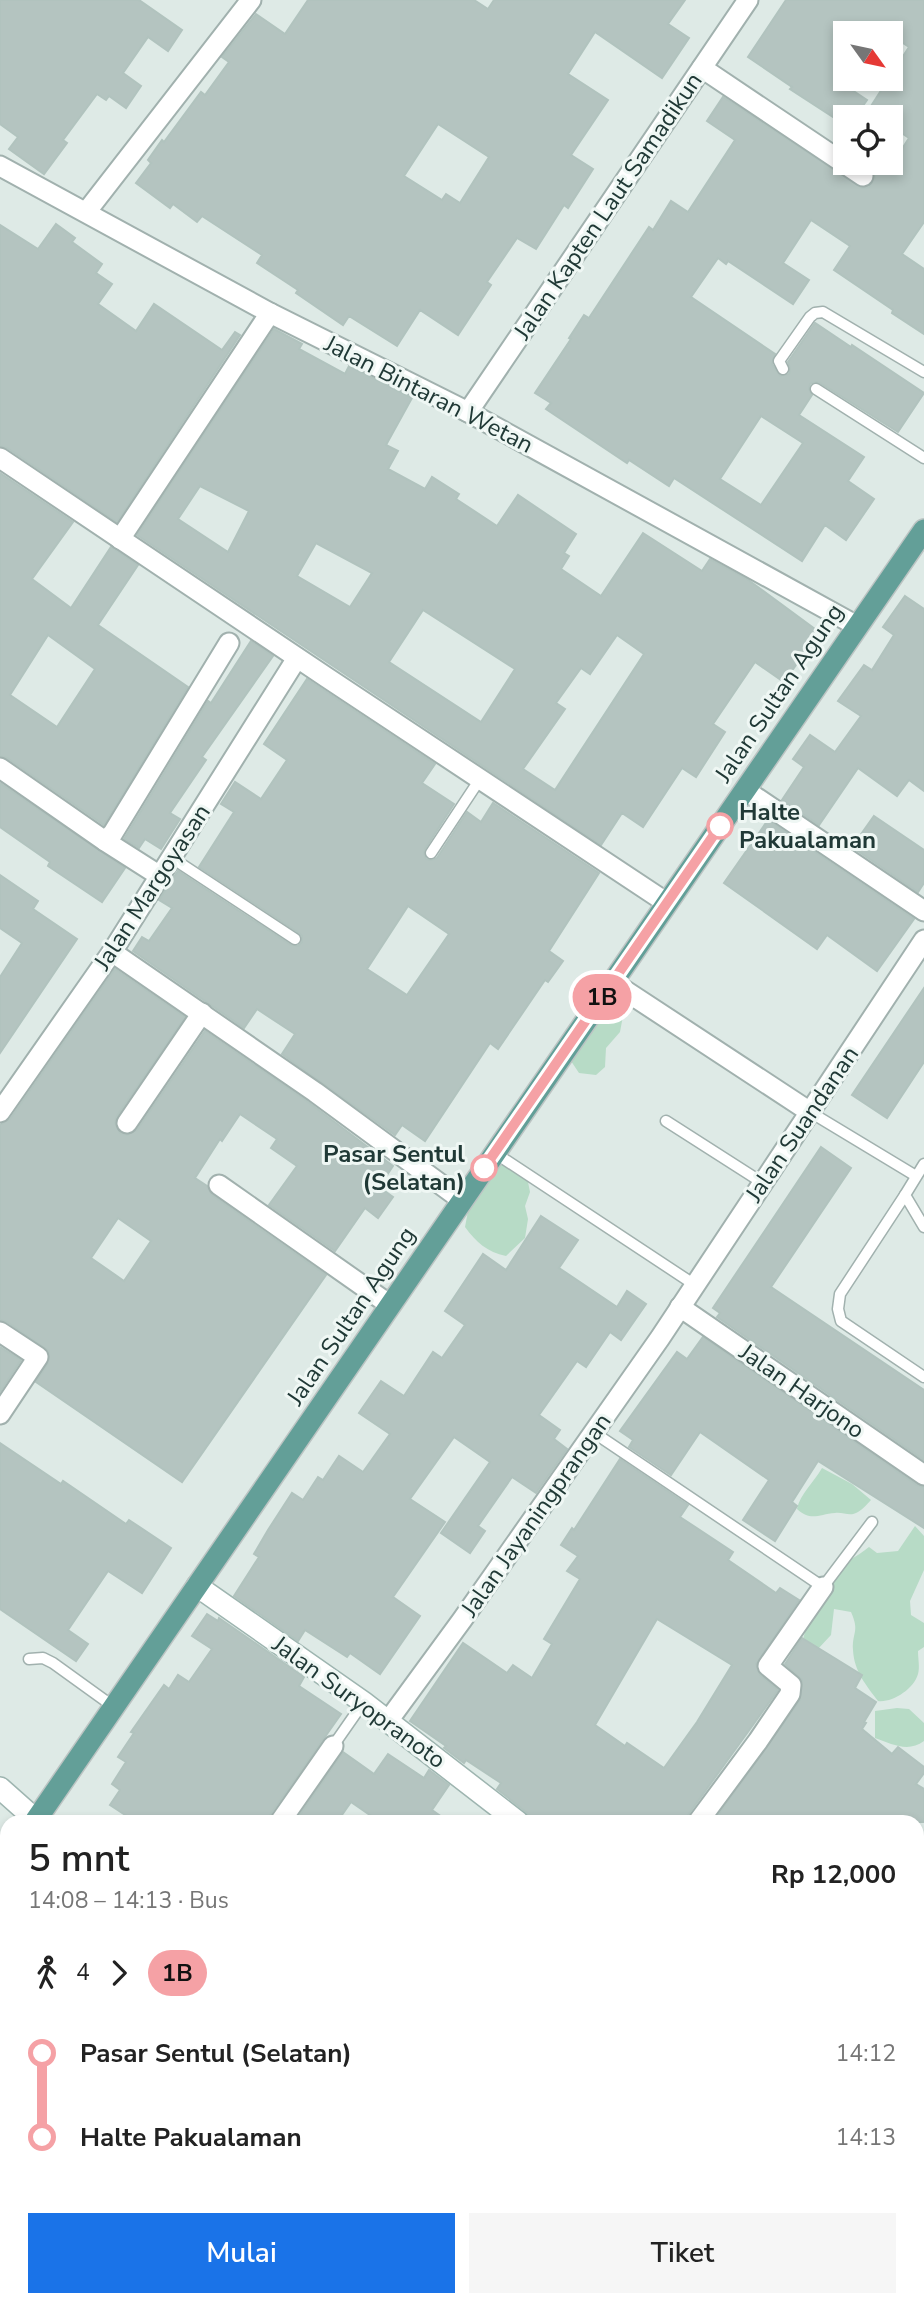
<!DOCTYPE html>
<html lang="id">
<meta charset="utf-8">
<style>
body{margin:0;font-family:"Nunito Sans",sans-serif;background:#f6f6f6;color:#222;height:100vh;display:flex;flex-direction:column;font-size:26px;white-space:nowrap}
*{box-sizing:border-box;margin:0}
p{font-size:23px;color:#767676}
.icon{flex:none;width:38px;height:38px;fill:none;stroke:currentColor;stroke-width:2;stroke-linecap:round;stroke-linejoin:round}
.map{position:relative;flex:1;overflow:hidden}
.sheet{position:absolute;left:0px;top:1815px;width:924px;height:492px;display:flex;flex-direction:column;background:#fff;border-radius:21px 21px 0 0;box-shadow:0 4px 10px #0003}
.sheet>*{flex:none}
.badge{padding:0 14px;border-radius:23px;font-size:24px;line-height:46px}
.needle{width:46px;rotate:123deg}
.tools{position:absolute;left:833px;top:21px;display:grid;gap:14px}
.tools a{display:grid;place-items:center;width:70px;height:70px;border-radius:0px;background:#fff;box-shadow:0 4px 10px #0003;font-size:35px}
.map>.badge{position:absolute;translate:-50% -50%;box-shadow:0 0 0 4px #fff}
.legs{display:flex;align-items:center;gap:10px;height:77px;padding:0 28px;font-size:23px}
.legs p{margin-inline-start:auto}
.head{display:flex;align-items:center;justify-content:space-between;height:119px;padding:0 28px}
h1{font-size:38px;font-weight:600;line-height:52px}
.button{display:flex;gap:14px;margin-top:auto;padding:14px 28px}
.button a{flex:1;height:80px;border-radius:0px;background:#1a73e8;color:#fff;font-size:28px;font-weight:600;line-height:80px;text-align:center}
.button a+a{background:#f6f6f6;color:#222}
ul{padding:0 28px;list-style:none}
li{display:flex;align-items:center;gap:24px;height:84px;font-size:26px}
li i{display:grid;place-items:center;width:10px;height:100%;margin:0 9px;background:currentColor}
li i::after{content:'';width:18px;height:18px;margin:-9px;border:5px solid;border-radius:50%;background:#fff}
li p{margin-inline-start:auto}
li:first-child i{background:linear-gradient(#0000 50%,currentColor 0)}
li:last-child i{background:linear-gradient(currentColor 50%,#0000 0)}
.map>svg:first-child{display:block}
</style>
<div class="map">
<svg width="924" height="2306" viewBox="0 0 924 2306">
<rect width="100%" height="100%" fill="#deeae6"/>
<g fill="#b7dbc6">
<polygon points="612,992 625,1005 620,1032 606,1048 605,1067 596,1075 579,1073 571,1061"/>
<path d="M 501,1161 L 520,1171 L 528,1182 L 530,1192 L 525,1206 L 528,1219 L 525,1238 L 506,1256 C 487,1252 476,1242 465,1227 L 469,1206 Z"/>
<path d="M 822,1468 L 852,1484 L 871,1500 C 867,1504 863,1509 858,1512 C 850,1517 844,1512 835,1513 C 819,1514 811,1522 797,1509 C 800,1494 814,1482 822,1468 Z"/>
<path d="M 915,1526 L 924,1536 L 924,1570 L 910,1601 L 911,1615 L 924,1623 L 924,1647 L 918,1651 C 918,1658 920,1668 918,1674 C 914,1689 892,1703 878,1701 C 866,1685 854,1671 853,1650 C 852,1632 860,1632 851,1612 L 834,1609 L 831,1635 L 817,1650 L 802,1648 C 803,1623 830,1577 850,1560 C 856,1556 863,1552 869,1547 L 877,1553 L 898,1551 Z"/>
<path d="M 897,1708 L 909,1709 L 924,1723 L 924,1741 C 908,1753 892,1744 875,1738 L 875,1711 Z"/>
</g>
<g fill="#b4c4c0" stroke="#b1c3be" stroke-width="2" fill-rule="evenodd">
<polygon points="0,0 139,0 182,30 168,51 148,37 123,73 141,86 126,108 109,96 106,100 97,94 63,140 67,143 44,174 9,149 18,137 0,124"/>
<path d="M 308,0 L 474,0 L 488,9 L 494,0 L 685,0 L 668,24 L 689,38 L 662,78 L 595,32 L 568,74 L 608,100 L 571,155 L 593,169 L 568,208 L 564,205 L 536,249 L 517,238 L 487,282 L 491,285 L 458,335 L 420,310 L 397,346 L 349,316 L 343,325 L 296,293 L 298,290 L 257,263 L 262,255 L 202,216 L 197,222 L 173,204 L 170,208 L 136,183 L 151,163 L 148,160 L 162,140 L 164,142 L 201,92 L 205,95 L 229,62 L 222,57 L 256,14 L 285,34 ZM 438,124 L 489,157 L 460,203 L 446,194 L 442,200 L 404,176 Z"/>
<path d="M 786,0 L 924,0 L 924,222 L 902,254 L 924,269 L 924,334 L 892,313 L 893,310 L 834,270 L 850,246 L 811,220 L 783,263 L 809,280 L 793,304 L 728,261 L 726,264 L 718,258 L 691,297 L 775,354 L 772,364 L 780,376 L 789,374 L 790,369 L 788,362 L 815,323 L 851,347 L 852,345 L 924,393 L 898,432 L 820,383 L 816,382 L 810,384 L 809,389 L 812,395 L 799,415 L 864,457 L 848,481 L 874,499 L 846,540 L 825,525 L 802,561 L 674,478 L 669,486 L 629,460 L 627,463 L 546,409 L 551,403 L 535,393 L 571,339 L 569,338 L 584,315 L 589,318 L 649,227 L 653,230 L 671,201 L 688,212 L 735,140 L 707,121 L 723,97 L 862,188 L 869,187 L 875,178 L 874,170 L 865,163 L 893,163 L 909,138 L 891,126 L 891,117 L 864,117 L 909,47 L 871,22 L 863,33 L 845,33 L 845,60 L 834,78 L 867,100 L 855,117 L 833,117 L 790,89 L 792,87 L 748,57 ZM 761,416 L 803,443 L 761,505 L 720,479 Z"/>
<polygon points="56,224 75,238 72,242 102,264 96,273 112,284 98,304 136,331 154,304 222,350 235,332 240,335 117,522 7,448 0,446 0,225 38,249"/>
<path d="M 274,329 L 302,344 L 299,349 L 345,374 L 349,366 L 412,398 L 386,445 L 398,451 L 388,469 L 425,489 L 432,477 L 459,494 L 456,499 L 497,526 L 518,495 L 576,534 L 564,553 L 569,556 L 561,569 L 601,596 L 643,533 L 702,571 L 710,559 L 747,579 L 819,632 L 784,682 L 755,662 L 713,724 L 725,732 L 696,777 L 682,768 L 643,827 L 622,813 L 601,845 L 137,535 ZM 200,486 L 249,511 L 228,552 L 178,519 ZM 316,543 L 372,573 L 350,607 L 297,576 ZM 423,610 L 515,669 L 481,722 L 389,662 ZM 617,635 L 644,654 L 555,790 L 523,769 L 565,709 L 556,703 L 581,668 L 590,674 Z"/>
<path d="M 0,473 L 73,522 L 32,579 L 71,608 L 111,547 L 138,565 L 98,625 L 188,687 L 104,825 L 7,758 L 0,756 ZM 48,635 L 95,669 L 57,727 L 10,695 Z"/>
<polygon points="905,596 924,609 924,791 909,780 897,796 858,768 819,825 782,800 804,767 793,759 810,735 835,752 861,716 838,701 864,665 872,670 894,635 883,627"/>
<polygon points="251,641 273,656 202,757 206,760 170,813 180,819 161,849 145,839 139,848 124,839 208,701 211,703"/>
<path d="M 307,679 L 435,764 L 422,783 L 454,804 L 425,849 L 424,853 L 426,859 L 431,860 L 437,858 L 467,812 L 481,822 L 493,803 L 599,873 L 549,951 L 563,961 L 548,982 L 545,980 L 498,1049 L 490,1043 L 425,1141 L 402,1125 L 395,1135 L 282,1054 L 295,1034 L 257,1009 L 244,1028 L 133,951 L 142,937 L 149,941 L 172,908 L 159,900 L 178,871 L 291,945 L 298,946 L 302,942 L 302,936 L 299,933 L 199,867 L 234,812 L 221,804 L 235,782 L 261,799 L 287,760 L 264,744 ZM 408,906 L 449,934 L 407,995 L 367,969 Z"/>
<polygon points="0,783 125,868 102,902 48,866 50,862 0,827"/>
<polygon points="874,816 924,850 924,883 918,892 852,847"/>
<polygon points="768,820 914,919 877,971 827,935 817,949 724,883"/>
<polygon points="0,875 38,901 33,909 77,939 0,1053 0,977 22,943 0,928"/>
<path d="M 115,969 L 185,1017 L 117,1116 L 115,1123 L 120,1133 L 127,1135 L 137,1130 L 205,1031 L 308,1102 L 393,1166 L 379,1187 L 393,1197 L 378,1218 L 365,1208 L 335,1251 L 269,1205 L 297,1166 L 271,1148 L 277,1139 L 240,1114 L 222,1141 L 220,1139 L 195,1178 L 207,1186 L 212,1195 L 326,1275 L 182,1482 L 36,1382 L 48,1363 L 49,1351 L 7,1322 L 0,1320 L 0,1125 L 10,1119 ZM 118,1218 L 151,1241 L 124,1281 L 91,1258 Z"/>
<polygon points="924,988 924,1062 887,1118 852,1095"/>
<polygon points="821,1147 851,1168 771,1287 924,1390 924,1460 717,1317 720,1313 713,1308"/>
<polygon points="541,1216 578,1240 559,1268 617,1307 627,1291 646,1304 621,1340 610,1332 586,1367 577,1361 539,1415 560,1430 554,1439 567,1449 536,1493 512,1477 478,1526 485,1531 470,1553 441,1533 490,1462 454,1437 410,1499 445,1522 393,1597 420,1616 380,1674 350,1653 347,1657 305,1630 298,1641 234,1596 259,1557 254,1554 268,1530 292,1493 303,1500 318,1477 323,1480 339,1456 363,1472 390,1434 359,1413 381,1381 404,1396 433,1352 442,1358 465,1325 445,1311 483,1254 506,1270"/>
<polygon points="703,1337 917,1485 924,1487 924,1528 818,1461 792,1502 797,1506 775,1541 743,1520 769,1480 700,1432 671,1475 629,1447 633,1440 620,1431 677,1352 687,1359"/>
<polygon points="0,1347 21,1360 0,1392"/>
<polygon points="0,1443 61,1484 63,1481 126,1524 129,1520 171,1548 142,1593 108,1571 68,1630 88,1644 76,1661 0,1609"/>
<path d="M 620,1459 L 688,1505 L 680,1517 L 733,1552 L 728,1560 L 776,1593 L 780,1588 L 799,1600 L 756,1664 L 760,1675 L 778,1690 L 688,1815 L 686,1822 L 535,1822 L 526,1812 L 497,1789 L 501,1783 L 466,1760 L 464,1763 L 444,1748 L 446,1746 L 410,1721 L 463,1643 L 507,1673 L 513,1665 L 532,1678 L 552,1644 L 544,1639 L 580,1579 L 567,1571 L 578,1556 L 561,1545 L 572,1528 L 574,1530 ZM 657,1619 L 732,1665 L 697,1722 L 664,1768 L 627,1743 L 625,1746 L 595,1725 Z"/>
<polygon points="207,1614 218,1621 219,1618 304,1677 299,1686 341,1714 270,1815 268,1822 136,1822 110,1805 120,1790 112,1784 126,1762 118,1757 134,1733 131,1732 164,1685 169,1689 178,1675 189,1682 212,1649 192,1636"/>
<polygon points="802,1638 862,1675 855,1688 876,1702 864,1722 866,1723 862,1729 892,1754 898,1747 924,1767 924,1773 916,1784 924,1789 924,1822 713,1822 800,1700 802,1680 785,1664"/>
<polygon points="343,1752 374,1774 388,1754 424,1778 429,1770 449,1785 432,1810 449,1822 380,1822 351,1802 337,1822 295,1822"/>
</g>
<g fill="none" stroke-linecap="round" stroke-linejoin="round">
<g stroke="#a1b1ae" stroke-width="13">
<g id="service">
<polyline points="783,369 779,361 810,317 815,313 823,312 924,372"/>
<polyline points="816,389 924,458"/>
<polyline points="431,853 480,779"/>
<polyline points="172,858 295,939"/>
<polyline points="810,1112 916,1176"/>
<polyline points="666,1121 763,1183"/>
<polyline points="495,1153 695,1285"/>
<polyline points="924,1164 905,1195 924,1227"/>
<polyline points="905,1195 840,1294 838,1309 841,1321 924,1377"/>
<polyline points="593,1432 823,1587 872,1522"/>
<polyline points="29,1659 43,1658 53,1663 114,1707"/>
<polyline points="333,1746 363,1703"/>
</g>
</g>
<g stroke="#a1b1ae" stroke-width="23">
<g id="minor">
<polyline points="702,68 863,176"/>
<polyline points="0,166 270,313 468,412 857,626"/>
<polyline points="87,211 251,0"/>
<polyline points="468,412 748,0"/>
<polyline points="0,458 326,677 667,903"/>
<polyline points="120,539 270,313"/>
<polyline points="0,768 105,841 113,833 229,643"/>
<polyline points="745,790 924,911"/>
<polyline points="105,841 160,876"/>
<polyline points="112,952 315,1092 462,1200"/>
<polyline points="612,982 810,1112"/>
<polyline points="0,1112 112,952 297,658"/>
<polyline points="127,1123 202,1013"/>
<polyline points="219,1185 390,1305"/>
<polyline points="680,1307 924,1475"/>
<polyline points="0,1332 38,1357 0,1414"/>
<polyline points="388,1721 462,1620 660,1338 924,940"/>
<polyline points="280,1822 333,1746"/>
<polyline points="698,1822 758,1741 790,1694 791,1685 768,1666 823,1587"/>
<polyline points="0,2210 7,2200"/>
<polyline points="409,2300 414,2306"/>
<polyline points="671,2300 682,2306"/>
<polyline points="192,2306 197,2300"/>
<polyline points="706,2306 712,2300"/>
</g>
</g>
<g stroke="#9eb5b0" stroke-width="24">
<g id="secondary">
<polyline points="197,1586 363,1702 518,1822"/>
<polyline points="0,1788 36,1820 35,1822"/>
<polyline points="0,1871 7,1861"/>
<polyline points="917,2066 924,2065"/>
</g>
</g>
<g stroke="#bcc4c3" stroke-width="24">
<polyline id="primary" points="36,1820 924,530"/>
</g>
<use href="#service" stroke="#fff" stroke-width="10"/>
<use href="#minor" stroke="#fff" stroke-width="19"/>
<use href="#secondary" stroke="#fff" stroke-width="21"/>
<use href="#primary" stroke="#639f98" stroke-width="21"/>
</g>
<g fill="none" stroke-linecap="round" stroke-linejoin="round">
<g stroke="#fff" stroke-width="16">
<polyline id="line-1" points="484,1168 720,826"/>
</g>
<use href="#line-1" stroke="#f5a1a5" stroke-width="10"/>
</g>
<g fill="#fff" stroke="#f5a1a5" stroke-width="3.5">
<circle cx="720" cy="826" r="12"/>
<circle cx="484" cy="1168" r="12"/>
</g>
<g text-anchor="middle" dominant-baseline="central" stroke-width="6" stroke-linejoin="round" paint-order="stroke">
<g font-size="24" fill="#203936" stroke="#eff7f4">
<text transform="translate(608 206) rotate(-56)">Jalan Kapten Laut Samadikun</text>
<text transform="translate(429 394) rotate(27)">Jalan Bintaran Wetan</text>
<text transform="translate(779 693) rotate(-56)">Jalan Sultan Agung</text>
<text transform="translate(152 887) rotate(-57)">Jalan Margoyasan</text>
<text transform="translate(802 1124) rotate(-56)">Jalan Suandanan</text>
<text transform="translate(351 1316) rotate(-56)">Jalan Sultan Agung</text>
<text transform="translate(802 1391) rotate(35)">Jalan Harjono</text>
<text transform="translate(536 1515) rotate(-55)">Jalan Jayaningprangan</text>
<text transform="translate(359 1702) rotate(36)">Jalan Suryopranoto</text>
</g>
<g font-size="24" font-weight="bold" fill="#203936" stroke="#eff7f4" text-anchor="start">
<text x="739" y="812">Halte<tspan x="739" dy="28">Pakualaman</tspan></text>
<text x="465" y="1154" text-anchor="end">Pasar Sentul<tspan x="465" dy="28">(Selatan)</tspan></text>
</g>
</g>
</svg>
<div class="tools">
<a><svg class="needle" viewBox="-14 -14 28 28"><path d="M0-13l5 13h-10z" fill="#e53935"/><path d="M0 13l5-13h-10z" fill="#767676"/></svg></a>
<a><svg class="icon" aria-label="locate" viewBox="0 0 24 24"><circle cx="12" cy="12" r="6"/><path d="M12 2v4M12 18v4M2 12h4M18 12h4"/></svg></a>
</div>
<b class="badge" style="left:602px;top:997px;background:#f5a1a5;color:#111">1B</b>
<section class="sheet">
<div class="head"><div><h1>5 mnt</h1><p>14:08 – 14:13 · Bus</p></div><b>Rp 12,000</b></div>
<div class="legs"><svg class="icon" aria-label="walk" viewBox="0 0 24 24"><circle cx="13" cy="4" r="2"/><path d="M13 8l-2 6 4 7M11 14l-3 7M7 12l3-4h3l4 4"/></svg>4<svg class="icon" aria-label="forward" viewBox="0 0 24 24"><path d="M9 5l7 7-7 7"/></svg><b class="badge" style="background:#f5a1a5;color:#111">1B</b></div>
<ul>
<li><i style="color:#f5a1a5"></i><b>Pasar Sentul (Selatan)</b><p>14:12</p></li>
<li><i style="color:#f5a1a5"></i><b>Halte Pakualaman</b><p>14:13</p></li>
</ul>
<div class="button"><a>Mulai</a><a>Tiket</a></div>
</section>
</div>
